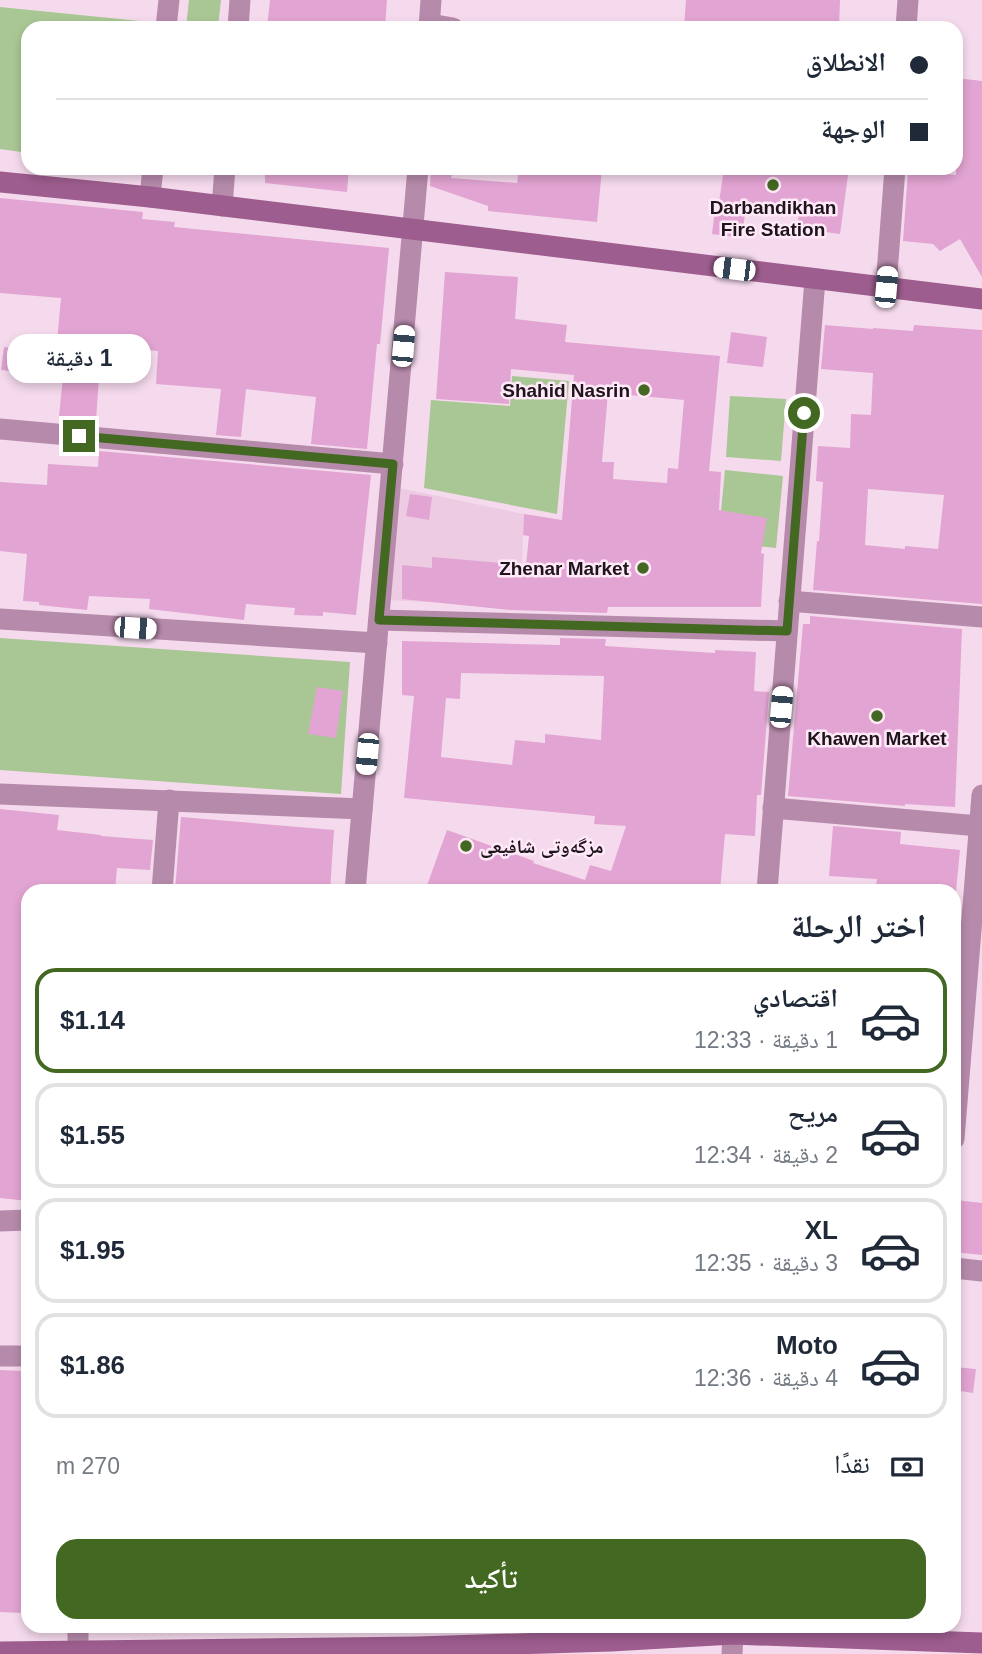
<!DOCTYPE html>
<html lang="ar">
<head>
<meta charset="utf-8">
<style>
  body { margin:0; font-family:Arial,"Noto Naskh Arabic",sans-serif; background:#f6f6f7; color:#1f2937; direction:rtl; height:100vh; display:flex; flex-direction:column; font-size:26px; white-space:nowrap }
  * { box-sizing:border-box; margin:0 }
  p { font-size:23px; color:#747a83 }
  .icon { flex:none; width:38px; height:38px; fill:none; stroke:currentColor; stroke-width:2; stroke-linecap:round; stroke-linejoin:round }
  .map { position:relative; flex:1; overflow:hidden; direction:ltr }
  .side { position:absolute; left:21px; top:884px; width:940px; height:749px; display:flex; flex-direction:column; background:#fff; border-radius:21px; box-shadow:0 4px 10px #0003; direction:rtl }
  .side>* { flex:none }
  .top-card { position:absolute; left:21px; top:21px; width:942px; height:154px; border-radius:21px; box-shadow:0 4px 10px #0003; direction:rtl; display:grid; align-content:center; height:154px; padding:0 35px; background:#fff }
  .end { position:absolute; width:32px; height:32px; margin:-16px; border:9px solid #436821; background:#fff; box-shadow:0 0 0 4px #fff }
  .from { border-radius:50% }
  .bubble { position:absolute; height:49px; border-radius:21px; background:#fff; box-shadow:0 4px 10px #0003; font-size:23px; font-weight:600; line-height:49px; text-align:center; direction:rtl }
  .car { position:absolute; width:21px; height:42px; margin:-21px -10px; border-radius:9px; box-shadow:0 0 5px 2px #0007; background:linear-gradient(#fff 24%,#345 0 40%,#fff 0 76%,#345 0 86%,#fff 0) }
  .top-card b { display:flex; align-items:center; gap:24px; height:66px; font-size:26px }
  .top-card b+b { border-top:2px solid #e0e1e3 }
  .top-card i { width:18px; height:18px; background:#1f2937 }
  ul { padding:0; list-style:none }
  li { display:flex; align-items:center; gap:21px; height:105px; margin:0 14px 10px; padding:0 21px; border:4px solid #e0e1e3; border-radius:21px }
  li div { flex:1 }
  li b { display:block; font-size:26px }
  li em { font-style:normal; font-weight:600 }
  li.selected { border-color:#436821 }
  li>.icon { width:63px; height:63px; stroke-width:1.5 }
  h2 { padding:0 35px; font-size:32px; line-height:84px }
  .pay { display:flex; align-items:center; gap:18px; height:77px; padding:0 35px; font-size:26px }
  .pay p { margin-inline-start:auto }
  .button { display:flex; gap:14px; margin-top:auto; padding:14px 35px }
  .button a { flex:1; height:80px; border-radius:21px; background:#436821; color:#fff; font-size:28px; font-weight:600; line-height:80px; text-align:center }
  .map>svg:first-child { display:block }
  .built { fill:#edcbe3 }
  .green { fill:#a9c794 }
  .building { fill:#e2a4d2; fill-rule:evenodd }
  .lines { fill:none; stroke-linecap:round; stroke-linejoin:round }
  .street { stroke:#b68aab; stroke-width:21 }
  .secondary { stroke:#9d5d8e; stroke-width:21 }
  .route { stroke:#436821; stroke-width:9 }
  .poi-dot { fill:#436821; stroke:#ffe9f8; stroke-width:2.5 }
  .labels { text-anchor:middle; dominant-baseline:central; stroke-width:5; stroke-linejoin:round; paint-order:stroke }
  .poi-label { font-size:19px; font-weight:bold; fill:#1e151b; stroke:#ffe9f8 }
</style>
</head>
<body>
<div class="map">
<svg width="982" height="1654" viewBox="0 0 982 1654">
  <rect width="100%" height="100%" fill="#f5daed"/>
  <path class="built" d="M 399,488 L 524,514 L 520,607 L 388,600 Z"/>
  <g class="green">
    <path d="M 189,0 L 221,0 L 218,28 L 186,28 Z"/>
    <path d="M 0,7 L 140,21 L 140,28 L 28,28 L 28,153 L 0,149 Z"/>
    <path d="M 512,376 L 569,381 L 557,514 L 424,488 L 431,400 L 510,406 Z"/>
    <path d="M 730,396 L 786,399 L 781,461 L 726,457 Z"/>
    <path d="M 725,470 L 783,476 L 776,548 L 718,542 Z"/>
    <path d="M 0,638 L 350,662 L 341,794 L 0,770 Z"/>
  </g>
  <g class="building">
    <path d="M 270,0 L 387,0 L 385,28 L 267,28 Z"/>
    <path d="M 686,0 L 840,0 L 839,28 L 684,28 Z"/>
    <path d="M 956,78 L 982,81 L 982,277 L 960,239 L 940,251 L 933,244 L 903,241 L 908,171 L 956,175 Z"/>
    <path d="M 265,168 L 349,168 L 347,192 L 265,183 Z"/>
    <path d="M 431,168 L 453,168 L 451,178 L 517,183 L 519,168 L 602,168 L 597,222 L 488,211 L 488,206 L 430,186 Z"/>
    <path d="M 724,168 L 849,168 L 840,234 L 797,228 L 799,213 L 746,205 L 742,238 L 712,234 L 715,209 L 718,209 Z"/>
    <path d="M 0,198 L 143,212 L 142,219 L 175,222 L 174,227 L 389,248 L 380,344 L 377,344 L 367,449 L 311,444 L 316,397 L 246,389 L 241,437 L 216,435 L 221,389 L 156,384 L 158,351 L 104,346 L 103,351 L 101,350 L 96,420 L 59,416 L 63,377 L 1,370 L 4,347 L 56,353 L 61,298 L 0,293 Z"/>
    <path d="M 445,272 L 518,277 L 515,319 L 567,325 L 565,342 L 720,356 L 709,471 L 721,472 L 719,510 L 767,518 L 761,553 L 764,554 L 761,607 L 608,607 L 607,613 L 511,610 L 402,599 L 402,565 L 432,568 L 432,557 L 526,565 L 529,536 L 523,535 L 524,514 L 562,520 L 574,375 L 511,369 L 509,404 L 436,399 ZM 608,393 L 684,400 L 678,469 L 668,468 L 667,483 L 613,479 L 614,462 L 602,462 Z"/>
    <path d="M 825,325 L 873,329 L 873,328 L 913,331 L 914,325 L 982,330 L 982,604 L 813,590 L 817,541 L 819,541 L 823,482 L 816,481 L 818,446 L 850,448 L 851,414 L 871,415 L 873,373 L 821,369 ZM 868,489 L 944,495 L 938,549 L 905,546 L 905,549 L 865,545 Z"/>
    <path d="M 731,332 L 767,337 L 763,367 L 727,363 Z"/>
    <path d="M 99,451 L 371,475 L 356,615 L 323,612 L 323,616 L 294,615 L 295,608 L 246,604 L 244,620 L 149,609 L 150,599 L 89,596 L 87,610 L 39,605 L 39,602 L 23,601 L 27,554 L 0,551 L 0,482 L 47,485 L 48,464 L 98,467 Z"/>
    <path d="M 410,494 L 432,497 L 429,520 L 406,516 Z"/>
    <path d="M 810,616 L 962,629 L 955,807 L 905,804 L 905,806 L 788,796 L 803,624 L 810,624 Z"/>
    <path d="M 560,638 L 606,639 L 605,646 L 715,653 L 715,650 L 756,652 L 754,691 L 769,692 L 761,795 L 757,795 L 755,836 L 725,834 L 720,891 L 425,891 L 447,830 L 534,861 L 533,863 L 585,880 L 590,865 L 611,871 L 626,826 L 594,824 L 595,816 L 404,798 L 414,696 L 402,695 L 402,641 L 560,645 ZM 461,673 L 604,676 L 601,740 L 545,734 L 545,743 L 515,740 L 512,765 L 441,757 L 446,698 L 460,699 Z"/>
    <path d="M 317,687 L 343,691 L 336,738 L 308,734 Z"/>
    <path d="M 0,809 L 59,815 L 57,830 L 101,835 L 101,836 L 153,840 L 150,870 L 117,868 L 115,891 L 28,891 L 28,1201 L 0,1198 Z"/>
    <path d="M 181,817 L 334,830 L 330,891 L 175,891 Z"/>
    <path d="M 833,826 L 901,832 L 900,844 L 960,850 L 956,891 L 875,891 L 877,879 L 829,876 Z"/>
    <path d="M 956,1200 L 982,1203 L 982,1255 L 954,1252 L 954,1219 Z"/>
    <path d="M 954,1367 L 976,1369 L 973,1393 L 954,1390 Z"/>
    <path d="M 0,1370 L 23,1371 L 23,1382 L 28,1382 L 28,1540 L 24,1540 L 21,1613 L 0,1612 Z"/>
  </g>
  <g class="lines">
    <g class="street">
      <path d="M 430,24 L 453,28"/>
      <path d="M 166,28 L 169,0"/>
      <path d="M 238,28 L 240,0"/>
      <path d="M 429,28 L 431,0"/>
      <path d="M 906,28 L 908,0"/>
      <path d="M 150,197 L 153,168"/>
      <path d="M 222,206 L 225,168"/>
      <path d="M 886,287 L 895,168"/>
      <path d="M 0,429 L 393,464"/>
      <path d="M 789,601 L 982,617"/>
      <path d="M 0,619 L 377,643"/>
      <path d="M 379,620 L 787,631"/>
      <path d="M 0,794 L 362,809"/>
      <path d="M 773,808 L 979,826"/>
      <path d="M 162,891 L 169,800"/>
      <path d="M 355,891 L 418,168"/>
      <path d="M 767,891 L 815,279"/>
      <path d="M 954,1139 L 982,795"/>
      <path d="M 0,1221 L 28,1220"/>
      <path d="M 954,1268 L 982,1271"/>
      <path d="M 0,1356 L 28,1356"/>
      <path d="M 78,1651 L 78,1626"/>
      <path d="M 732,1654 L 733,1634"/>
    </g>
    <g class="secondary">
      <path d="M 0,182 L 150,197 L 982,299"/>
      <path d="M 0,1652 L 417,1647 L 611,1641 L 733,1634 L 982,1643"/>
    </g>
  </g>
  <g class="lines">
    <path class="route" d="M 79,436 L 393,464 L 379,620 L 787,631 L 804,413"/>
  </g>
  <g class="poi-dot">
    <circle cx="773" cy="185" r="7"/>
    <circle cx="644" cy="390" r="7"/>
    <circle cx="643" cy="568" r="7"/>
    <circle cx="877" cy="716" r="7"/>
    <circle cx="466" cy="846" r="7"/>
  </g>
  <g class="labels">
    <g class="poi-label">
      <text x="773" y="207">Darbandikhan<tspan x="773" dy="22">Fire Station</tspan></text>
      <text x="630" y="390" text-anchor="end">Shahid Nasrin</text>
      <text x="629" y="568" text-anchor="end">Zhenar Market</text>
      <text x="877" y="738">Khawen Market</text>
      <text x="480" y="846" text-anchor="start">مزگەوتی شافیعی</text>
    </g>
  </g>
</svg>
<i class="end from" style="left:804px;top:413px"></i>
<i class="end" style="left:79px;top:436px"></i>
<div class="bubble" style="left:7px;top:334px;width:144px">1 دقيقة</div>
<i class="car" style="left:734px;top:269px;rotate:277deg"></i>
<i class="car" style="left:886px;top:287px;rotate:5deg"></i>
<i class="car" style="left:403px;top:346px;rotate:5deg"></i>
<i class="car" style="left:135px;top:628px;rotate:94deg"></i>
<i class="car" style="left:781px;top:707px;rotate:5deg"></i>
<i class="car" style="left:367px;top:754px;rotate:185deg"></i>
<div class="top-card">
<b><i class="from"></i>الانطلاق</b>
<b><i></i>الوجهة</b>
</div>
<section class="side">
<h2>اختر الرحلة</h2>
<ul>
<li class="selected"><svg class="icon" aria-label="car" viewBox="0 0 24 24"><path d="M5 17H2v-5l4-1 3-4h7l3 4 3 1v5h-3M9 17h6M6 11h13"/><circle cx="7" cy="17" r="2"/><circle cx="17" cy="17" r="2"/></svg><div><b>اقتصادي</b><p>1 دقيقة · 12:33</p></div><em>$1.14</em></li>
<li><svg class="icon" aria-label="car" viewBox="0 0 24 24"><path d="M5 17H2v-5l4-1 3-4h7l3 4 3 1v5h-3M9 17h6M6 11h13"/><circle cx="7" cy="17" r="2"/><circle cx="17" cy="17" r="2"/></svg><div><b>مريح</b><p>2 دقيقة · 12:34</p></div><em>$1.55</em></li>
<li><svg class="icon" aria-label="car" viewBox="0 0 24 24"><path d="M5 17H2v-5l4-1 3-4h7l3 4 3 1v5h-3M9 17h6M6 11h13"/><circle cx="7" cy="17" r="2"/><circle cx="17" cy="17" r="2"/></svg><div><b>XL</b><p>3 دقيقة · 12:35</p></div><em>$1.95</em></li>
<li><svg class="icon" aria-label="car" viewBox="0 0 24 24"><path d="M5 17H2v-5l4-1 3-4h7l3 4 3 1v5h-3M9 17h6M6 11h13"/><circle cx="7" cy="17" r="2"/><circle cx="17" cy="17" r="2"/></svg><div><b>Moto</b><p>4 دقيقة · 12:36</p></div><em>$1.86</em></li>
</ul>
<div class="pay"><svg class="icon" aria-label="cash" viewBox="0 0 24 24"><path d="M3 7h18v10H3z"/><circle cx="12" cy="12" r="2"/></svg>نقدًا<p>270 m</p></div>
<div class="button"><a>تأكيد</a></div>
</section>
</div>
</body>
</html>
